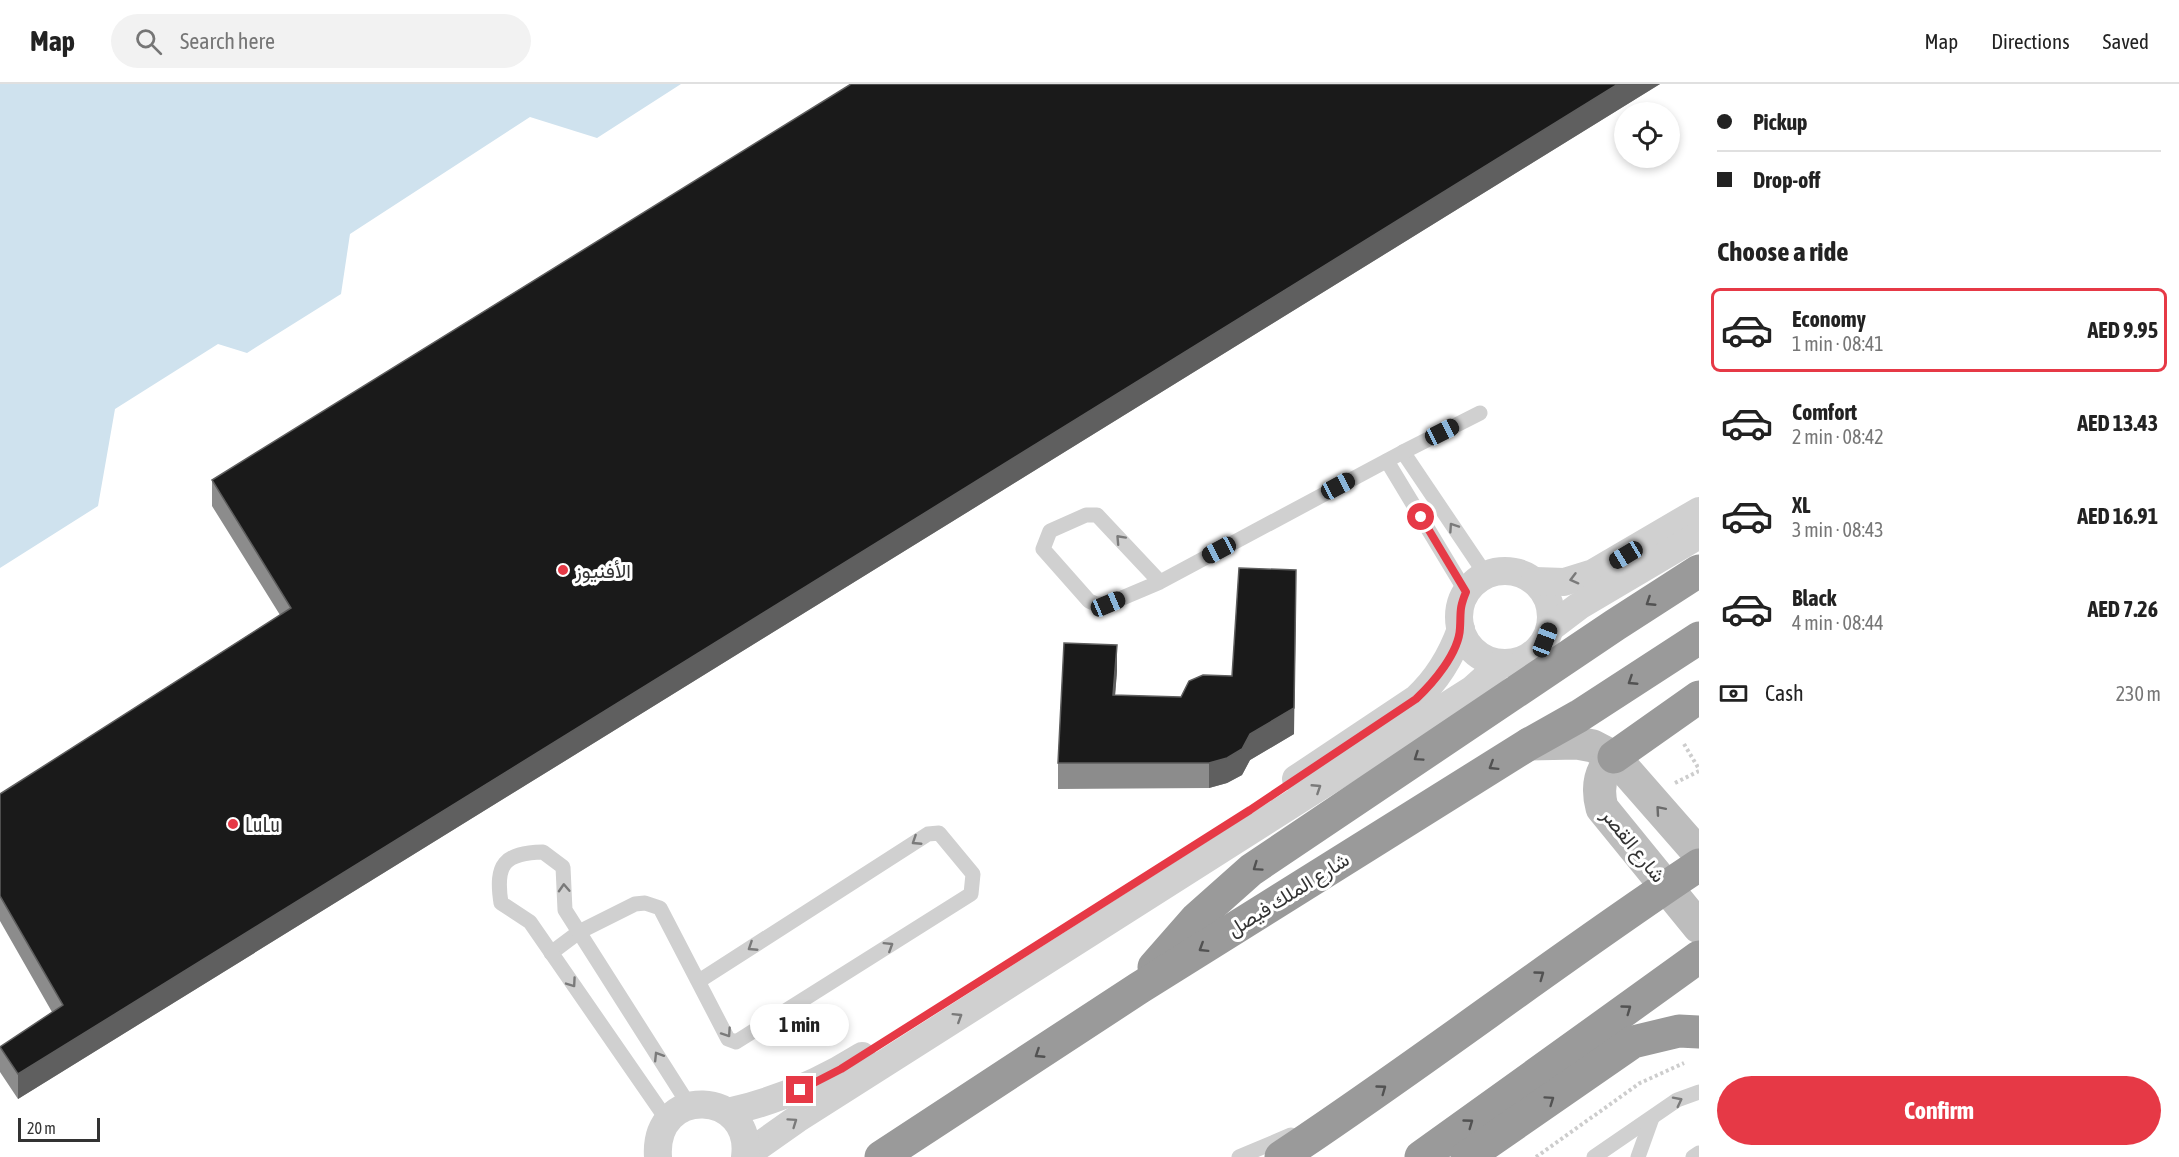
<!DOCTYPE html>
<html lang="en">
<head>
<meta charset="utf-8">
<style>
  body { margin:0; font-family:"Asap Condensed",Vazirmatn,sans-serif; background:#f2f2f2; color:#222; height:100vh; display:flex; flex-direction:column; font-size:22px; white-space:nowrap }
  * { box-sizing:border-box; margin:0 }
  p { font-size:20px; color:#767676 }
  .icon { flex:none; width:33px; height:33px; fill:none; stroke:currentColor; stroke-width:2; stroke-linecap:round; stroke-linejoin:round }
  .map { position:relative; flex:1; overflow:hidden }
  .details { display:flex; flex-direction:column; background:#fff; width:480px }
  .details>* { flex:none }
  .hud { display:grid; align-content:center; height:132px; padding:0 18px; background:#fff }
  .buttons { position:absolute; left:1614px; top:18px; display:grid; gap:12px }
  .buttons a { display:grid; place-items:center; width:66px; height:66px; border-radius:50%; background:#fff; box-shadow:0 3px 9px #0003; font-size:30px }
  .scale { position:absolute; left:18px; bottom:15px; width:82px; box-sizing:border-box; padding-left:6px; border:3px solid #333; border-top:0; font-size:16px; line-height:21px; white-space:nowrap; color:#333; -webkit-text-stroke:4px #fff; paint-order:stroke }
  .end { position:absolute; width:27px; height:27px; margin:-14px; border:8px solid #e63946; background:#fff; box-shadow:0 0 0 3px #fff }
  .from { border-radius:50% }
  .bubble { position:absolute; height:42px; border-radius:21px; background:#fff; box-shadow:0 3px 9px #0003; font-size:20px; font-weight:700; line-height:42px; text-align:center }
  .car { position:absolute; width:18px; height:36px; margin:-18px -9px; border-radius:8px; box-shadow:0 0 4px 2px #0007; background:linear-gradient(#222 24%,#8ab4d8 0 40%,#222 0 76%,#8ab4d8 0 86%,#222 0) }
  .hud b { display:flex; align-items:center; gap:21px; height:57px; font-size:22px }
  .hud b+b { border-top:2px solid #e0e0e0 }
  .hud i { width:15px; height:15px; background:#222 }
  ul { padding:0; list-style:none }
  li { display:flex; align-items:center; gap:18px; height:84px; margin:0 12px 9px; padding:0 6px; border:3px solid transparent; border-radius:9px }
  li div { flex:1 }
  li b { display:block; font-size:22px }
  li em { font-style:normal; font-weight:700 }
  li.current { border-color:#e63946 }
  li>.icon { width:54px; height:54px; stroke-width:1.5 }
  h2 { padding:0 18px; font-size:27px; line-height:72px }
  .pay { display:flex; align-items:center; gap:15px; height:66px; padding:0 18px; font-size:22px }
  .pay p { margin-inline-start:auto }
  .button { display:flex; gap:12px; margin-top:auto; padding:12px 18px }
  .button a { flex:1; height:69px; border-radius:36px; background:#e63946; color:#fff; font-size:24px; font-weight:700; line-height:69px; text-align:center }
  header { display:flex; align-items:center; gap:36px; box-sizing:border-box; height:84px; padding:0 30px; background:#fff; border-bottom:2px solid #e0e0e0 }
  header strong { font-size:28px }
  nav { display:flex; gap:33px; margin-inline-start:auto; font-size:21px }
  .search { width:420px; height:54px; background:#f2f2f2; display:flex; align-items:center; gap:15px; box-sizing:border-box; padding:0 21px; border-radius:33px; color:#767676; font-size:22px }
  main { display:flex; flex:1; min-height:0 }
  .map>svg:first-child { display:block }
  .water { fill:#cfe2ee }
  .lines { fill:none; stroke-linecap:round; stroke-linejoin:round }
  .path { stroke:#cdcdcd; stroke-width:4; stroke-dasharray:3 3; stroke-linecap:butt }
  .lane { stroke:#d0d0d0; stroke-width:15 }
  .street { stroke:#d0d0d0; stroke-width:28 }
  .secondary { stroke:#bdbdbd; stroke-width:33 }
  .highway { stroke:#9a9a9a; stroke-width:33 }
  .wall { fill:#8c8c8c }
  .shaded-wall { fill:#5f5f5f }
  .building { fill:#1a1a1a; stroke:#5f5f5f; stroke-width:1.5 }
  .oneway { stroke:#7a7a7a }
  .oneway2 { stroke:#525252 }
  .oneway3 { stroke:#6a6a6a }
  .route { stroke:#e63946; stroke-width:8 }
  .poi-dot { fill:#e63946; stroke:#fff; stroke-width:2 }
  .labels { text-anchor:middle; dominant-baseline:central; stroke-width:6; stroke-linejoin:round; paint-order:stroke }
  .poi-label { font-size:20px; fill:#333; stroke:#fff; text-anchor:start }
  .street-label { font-size:20px; fill:#333; stroke:#fff }
</style>
</head>
<body>
<header>
<strong>Map</strong>
<div class="search"><svg class="icon" aria-label="search" viewBox="0 0 24 24"><circle cx="10" cy="10" r="6"/><path d="M15 15l6 6"/></svg>Search here</div>
<nav><a>Map</a><a>Directions</a><a>Saved</a></nav>
</header>
<main>
<div class="map">
<svg width="1699" height="1073" viewBox="0 0 1699 1073">
  <rect width="100%" height="100%" fill="#fff"/>
  <path class="water" d="M 0,0 L 681,0 L 597,54 L 530,33 L 350,150 L 341,210 L 247,269 L 218,260 L 115,325 L 98,422 L 0,484 Z"/>
  <g class="lines">
    <g class="path">
      <path d="M 1684,660 L 1699,685"/>
      <path d="M 1675,699 L 1699,687"/>
      <path d="M 1536,1073 L 1640,999 L 1684,979"/>
    </g>
    <g class="lane">
      <path d="M 1403,368 L 1486,491"/>
      <path d="M 1387,377 L 1466,508"/>
      <path d="M 1160,498 L 1097,431 L 1086,431 L 1050,447 L 1043,465 L 1089,517 L 1096,520 L 1108,520 L 1160,498 L 1403,368 L 1480,329"/>
      <path d="M 551,869 L 579,848 L 635,820 L 645,819 L 660,824 L 728,955 L 736,958 L 971,810 L 973,790 L 939,749 L 928,750 L 699,897"/>
      <path d="M 667,1036 L 530,838 L 501,819 C 495,780 504,769 543,768 L 563,783 L 565,826 L 689,1021"/>
      <path d="M 1239,1073 L 1291,1051"/>
      <path d="M 1594,1073 L 1677,1016 L 1699,1008"/>
      <path d="M 1638,1073 L 1652,1034"/>
      <path d="M 1693,1073 L 1699,1069"/>
    </g>
    <g class="street">
      <circle cx="1505" cy="533" r="46"/>
      <path d="M 1535,497 L 1564,498 L 1593,489 L 1699,427"/>
      <path d="M 1550,544 L 1579,522 L 1699,451"/>
      <path d="M 1296,695 L 1416,615 C 1438,595 1451,573 1461,545"/>
      <path d="M 728,1028 C 777,1017 819,999 862,972"/>
      <path d="M 746,1071 L 797,1035 L 1473,605 L 1502,579"/>
      <path d="M 658,1073 C 653,1000 754,1006 745,1073"/>
    </g>
    <g class="secondary">
      <path d="M 1529,660 L 1577,659 L 1593,662 L 1614,673 L 1699,770"/>
      <path d="M 1614,673 C 1599,687 1597,705 1602,724 L 1699,843"/>
    </g>
    <g class="highway">
      <path d="M 1614,673 L 1699,613"/>
      <path d="M 1154,883 L 1197,834 L 1251,786 L 1615,541 L 1699,487"/>
      <path d="M 881,1073 L 1139,904 L 1529,660 L 1579,632 L 1699,554"/>
      <path d="M 1281,1073 C 1423,979 1557,875 1699,781"/>
      <path d="M 1421,1073 L 1699,873"/>
      <path d="M 1467,1073 L 1633,958 L 1679,947 L 1699,948"/>
    </g>
  </g>
  <g class="wall">
    <path d="M 851,0 L 1660,0 L 18,1015 L 0,988 L 0,963 L 52,928 L 0,837 L 0,710 L 280,531 L 212,422 L 212,396 Z"/>
    <path d="M 1117,587 L 1115,611 L 1294,650 L 1250,676 L 1242,691 L 1227,699 L 1209,704 L 1058,705 L 1058,679 Z"/>
  </g>
  <g class="shaded-wall">
    <path d="M 1618,0 L 1660,0 L 18,1015 L 18,990 Z"/>
    <path d="M 1296,512 L 1294,650 L 1250,676 L 1242,691 L 1227,699 L 1209,704 L 1209,679 Z"/>
    <path d="M 1117,561 L 1117,587 L 1113,637 L 1113,611 Z"/>
  </g>
  <g class="building">
    <path d="M 851,0 L 1618,0 L 18,990 L 0,963 L 63,921 L 0,812 L 0,710 L 291,524 L 212,396 Z"/>
    <path d="M 1239,484 L 1296,486 L 1294,624 L 1250,650 L 1242,665 L 1227,674 L 1209,679 L 1058,679 L 1064,559 L 1117,561 L 1113,611 L 1181,613 L 1189,597 L 1203,591 L 1232,592 Z"/>
  </g>
  <defs><path id="oneway-chevron" d="M-2-3.5L2.5 0L-2 3.5" fill="none" stroke-width="1.6" stroke-linecap="round" stroke-linejoin="round" transform="scale(1.5)"/></defs>
  <g class="oneway">
    <use href="#oneway-chevron" transform="translate(1453 443) rotate(-124)"/>
    <use href="#oneway-chevron" transform="translate(1120 455) rotate(-133)"/>
    <use href="#oneway-chevron" transform="translate(1574 495) rotate(165)"/>
    <use href="#oneway-chevron" transform="translate(1317 704) rotate(-33)"/>
    <use href="#oneway-chevron" transform="translate(916 757) rotate(147)"/>
    <use href="#oneway-chevron" transform="translate(564 804) rotate(-93)"/>
    <use href="#oneway-chevron" transform="translate(889 862) rotate(-32)"/>
    <use href="#oneway-chevron" transform="translate(752 863) rotate(147)"/>
    <use href="#oneway-chevron" transform="translate(572 899) rotate(55)"/>
    <use href="#oneway-chevron" transform="translate(958 933) rotate(-32)"/>
    <use href="#oneway-chevron" transform="translate(727 949) rotate(56)"/>
    <use href="#oneway-chevron" transform="translate(658 972) rotate(-122)"/>
    <use href="#oneway-chevron" transform="translate(1678 1017) rotate(-27)"/>
    <use href="#oneway-chevron" transform="translate(793 1038) rotate(-35)"/>
  </g>
  <g class="oneway2">
    <use href="#oneway-chevron" transform="translate(1650 518) rotate(147)"/>
    <use href="#oneway-chevron" transform="translate(1632 597) rotate(147)"/>
    <use href="#oneway-chevron" transform="translate(1418 673) rotate(146)"/>
    <use href="#oneway-chevron" transform="translate(1493 682) rotate(148)"/>
    <use href="#oneway-chevron" transform="translate(1257 783) rotate(145)"/>
    <use href="#oneway-chevron" transform="translate(1203 864) rotate(148)"/>
    <use href="#oneway-chevron" transform="translate(1540 891) rotate(-36)"/>
    <use href="#oneway-chevron" transform="translate(1627 925) rotate(-36)"/>
    <use href="#oneway-chevron" transform="translate(1039 970) rotate(147)"/>
    <use href="#oneway-chevron" transform="translate(1382 1005) rotate(-36)"/>
    <use href="#oneway-chevron" transform="translate(1550 1016) rotate(-35)"/>
    <use href="#oneway-chevron" transform="translate(1469 1039) rotate(-36)"/>
  </g>
  <use class="oneway3" href="#oneway-chevron" transform="translate(1660 726) rotate(-131)"/>
  <g class="lines">
    <path class="route" d="M 800,1006 L 841,985 L 1250,726 L 1416,615 C 1433,599 1459,569 1460,544 C 1461,528 1459,525 1466,508 L 1421,433"/>
  </g>
  <g class="poi-dot">
    <circle cx="563" cy="486" r="6"/>
    <circle cx="233" cy="740" r="6"/>
  </g>
  <g class="labels">
    <g class="poi-label">
      <text x="575" y="486">الأفنيوز</text>
      <text x="245" y="740">LuLu</text>
    </g>
    <g class="street-label">
      <text transform="translate(1634 761) rotate(51)">شارع القصر</text>
      <text transform="translate(1288 810) rotate(-32)">شارع الملك فيصل</text>
    </g>
  </g>
</svg>
<div class="buttons">
<a><svg class="icon" aria-label="locate" viewBox="0 0 24 24"><circle cx="12" cy="12" r="6"/><path d="M12 2v4M12 18v4M2 12h4M18 12h4"/></svg></a>
</div>
<div class="scale">20 m</div>
<i class="end from" style="left:1421px;top:433px"></i>
<i class="end" style="left:800px;top:1006px"></i>
<div class="bubble" style="left:750px;top:920px;width:99px">1 min</div>
<i class="car" style="left:1442px;top:348px;rotate:63deg"></i>
<i class="car" style="left:1338px;top:402px;rotate:62deg"></i>
<i class="car" style="left:1219px;top:466px;rotate:242deg"></i>
<i class="car" style="left:1626px;top:471px;rotate:239deg"></i>
<i class="car" style="left:1108px;top:520px;rotate:67deg"></i>
<i class="car" style="left:1545px;top:556px;rotate:21deg"></i>
</div>
<section class="details">
<div class="hud">
<b><i class="from"></i>Pickup</b>
<b><i></i>Drop-off</b>
</div>
<h2>Choose a ride</h2>
<ul>
<li class="current"><svg class="icon" aria-label="car" viewBox="0 0 24 24"><path d="M5 17H2v-5l4-1 3-4h7l3 4 3 1v5h-3M9 17h6M6 11h13"/><circle cx="7" cy="17" r="2"/><circle cx="17" cy="17" r="2"/></svg><div><b>Economy</b><p>1 min · 08:41</p></div><em>AED 9.95</em></li>
<li><svg class="icon" aria-label="car" viewBox="0 0 24 24"><path d="M5 17H2v-5l4-1 3-4h7l3 4 3 1v5h-3M9 17h6M6 11h13"/><circle cx="7" cy="17" r="2"/><circle cx="17" cy="17" r="2"/></svg><div><b>Comfort</b><p>2 min · 08:42</p></div><em>AED 13.43</em></li>
<li><svg class="icon" aria-label="car" viewBox="0 0 24 24"><path d="M5 17H2v-5l4-1 3-4h7l3 4 3 1v5h-3M9 17h6M6 11h13"/><circle cx="7" cy="17" r="2"/><circle cx="17" cy="17" r="2"/></svg><div><b>XL</b><p>3 min · 08:43</p></div><em>AED 16.91</em></li>
<li><svg class="icon" aria-label="car" viewBox="0 0 24 24"><path d="M5 17H2v-5l4-1 3-4h7l3 4 3 1v5h-3M9 17h6M6 11h13"/><circle cx="7" cy="17" r="2"/><circle cx="17" cy="17" r="2"/></svg><div><b>Black</b><p>4 min · 08:44</p></div><em>AED 7.26</em></li>
</ul>
<div class="pay"><svg class="icon" aria-label="cash" viewBox="0 0 24 24"><path d="M3 7h18v10H3z"/><circle cx="12" cy="12" r="2"/></svg>Cash<p>230 m</p></div>
<div class="button"><a>Confirm</a></div>
</section>
</main>
</body>
</html>
